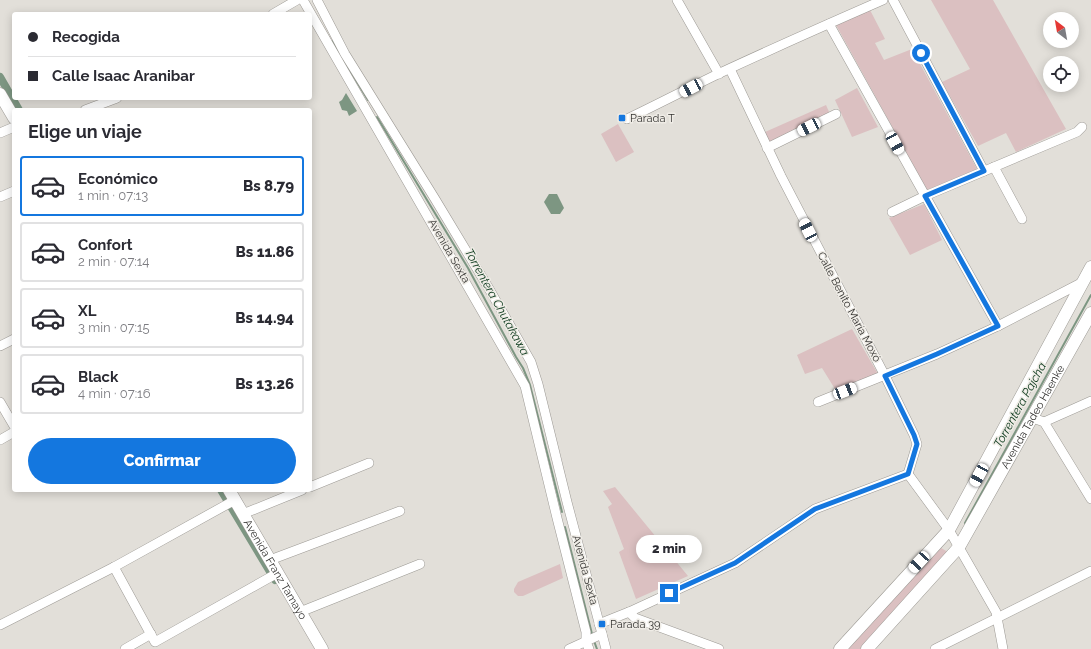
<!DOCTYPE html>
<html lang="es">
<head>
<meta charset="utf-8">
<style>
  body { margin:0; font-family:Raleway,sans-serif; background:#f7f7f7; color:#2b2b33; height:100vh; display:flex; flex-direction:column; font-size:15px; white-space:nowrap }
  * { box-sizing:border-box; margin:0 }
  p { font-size:13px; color:#7c7c81 }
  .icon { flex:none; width:22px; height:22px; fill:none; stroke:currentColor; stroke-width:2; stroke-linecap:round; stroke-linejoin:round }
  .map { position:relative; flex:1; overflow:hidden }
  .sheet { position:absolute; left:12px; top:108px; width:300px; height:384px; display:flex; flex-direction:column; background:#fff; border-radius:4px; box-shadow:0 2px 10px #0003 }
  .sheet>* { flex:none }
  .hud { position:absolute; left:12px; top:12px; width:300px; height:88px; border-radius:4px; box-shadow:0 2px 10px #0003; display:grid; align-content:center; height:88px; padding:0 16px; background:#fff }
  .needle { width:26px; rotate:329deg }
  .controls { position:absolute; left:1043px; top:12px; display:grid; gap:8px }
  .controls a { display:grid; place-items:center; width:36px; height:36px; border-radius:50%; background:#fff; box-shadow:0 2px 10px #0003; font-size:20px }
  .end { position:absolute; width:18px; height:18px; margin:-9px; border:5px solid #1477df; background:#fff; box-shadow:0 0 0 2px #fff }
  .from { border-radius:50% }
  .bubble { position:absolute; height:28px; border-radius:14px; background:#fff; box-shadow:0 2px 10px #0003; font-size:13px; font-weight:800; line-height:28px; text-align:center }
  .car { position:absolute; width:12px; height:24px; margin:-12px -6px; border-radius:5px; box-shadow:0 0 3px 1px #0007; background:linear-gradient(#fff 24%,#345 0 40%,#fff 0 76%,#345 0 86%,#fff 0) }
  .hud b { display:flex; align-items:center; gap:14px; height:38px; font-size:15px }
  .hud b+b { border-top:1px solid #e1e1e2 }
  .hud i { width:10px; height:10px; background:#2b2b33 }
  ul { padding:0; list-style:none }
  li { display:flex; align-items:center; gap:12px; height:60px; margin:0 8px 6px; padding:0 8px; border:2px solid #e1e1e2; border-radius:4px }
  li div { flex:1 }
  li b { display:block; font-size:15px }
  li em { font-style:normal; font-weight:800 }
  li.on { border-color:#1477df }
  li>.icon { width:36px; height:36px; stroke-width:1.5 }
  h2 { padding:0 16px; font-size:18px; line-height:48px }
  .action { display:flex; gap:8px; margin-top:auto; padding:8px 16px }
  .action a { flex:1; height:46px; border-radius:24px; background:#1477df; color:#fff; font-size:16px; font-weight:800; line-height:46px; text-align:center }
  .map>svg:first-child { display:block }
  .green { fill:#dbc0c1 }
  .water { fill:#7d9682 }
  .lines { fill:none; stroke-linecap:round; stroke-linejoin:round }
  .stream { stroke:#7d9682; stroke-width:2 }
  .canal { stroke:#7d9682; stroke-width:8 }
  .minor-casing { stroke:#9d9a95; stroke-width:10 }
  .major-casing { stroke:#9d9a95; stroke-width:13 }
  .minor { stroke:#fff; stroke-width:9 }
  .major { stroke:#fff; stroke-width:12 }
  .route { stroke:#1477df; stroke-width:5 }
  .poi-dot { fill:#1477df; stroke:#efece6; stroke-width:1.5 }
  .labels { text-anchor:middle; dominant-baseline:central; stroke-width:3; stroke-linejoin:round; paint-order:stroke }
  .poi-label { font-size:11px; fill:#343331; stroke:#efece6; text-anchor:start }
  .street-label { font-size:11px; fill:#343331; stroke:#efece6 }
  .water-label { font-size:12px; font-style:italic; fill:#0a381b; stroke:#efece6 }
</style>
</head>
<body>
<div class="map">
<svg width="1091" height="649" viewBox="0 0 1091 649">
  <rect width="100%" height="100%" fill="#e2dfd9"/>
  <g class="green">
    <path d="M 931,0 L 993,0 L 1066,129 L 1016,152 L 1006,133 L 978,146 L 942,82 L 970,69 Z"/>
    <path d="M 870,10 L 885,39 L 875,43 L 884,60 L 912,49 L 977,169 L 927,190 L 836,25 Z"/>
    <path d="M 857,88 L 878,127 L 852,137 L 835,100 Z"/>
    <path d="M 826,105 L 830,114 L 769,142 L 765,132 Z"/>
    <path d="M 618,124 L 634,152 L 616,162 L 601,134 Z"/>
    <path d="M 924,204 L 942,240 L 910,255 L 889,218 Z"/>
    <path d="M 852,329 L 878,374 L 835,389 L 822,368 L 805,374 L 797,355 Z"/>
    <path d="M 615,487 L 688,576 L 636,599 L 619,552 L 624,549 L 608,507 L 612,504 L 603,491 Z"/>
    <path d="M 941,548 L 948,552 L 860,649 L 847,649 Z"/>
    <path d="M 560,564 L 563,578 L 523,596 L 518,596 L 514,592 L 514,589 L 518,582 Z"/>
  </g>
  <g class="water">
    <path d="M 346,93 L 357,111 L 349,116 L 347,111 L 342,110 L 339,102 L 342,100 Z"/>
    <path d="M 549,194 L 557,194 L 564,208 L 560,214 L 551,214 L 544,202 Z"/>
  </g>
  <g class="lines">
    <g class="stream">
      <path d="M 332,41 L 368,100"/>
      <path d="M 377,117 L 468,268 L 516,357 L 523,368 L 530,385 L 562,512"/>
      <path d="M 965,523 L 1091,295"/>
      <path d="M 565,527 L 592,634"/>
      <path d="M 594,641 L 597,649"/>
    </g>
    <g class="canal">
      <path d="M 0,77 L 19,110"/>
      <path d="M 221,490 L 275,580"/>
    </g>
    <g class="minor-casing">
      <g id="minor">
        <path d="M 303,0 L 525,386 L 557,518 L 586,632 L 586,642 L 589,649"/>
        <path d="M 317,0 L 345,54 L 435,199 L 488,287 L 531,362 L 538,384 L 567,502 L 606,649"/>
        <path d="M 677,0 L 719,74"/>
        <path d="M 893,0 L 984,171"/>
        <path d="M 273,14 L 297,0"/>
        <path d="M 829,24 L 998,326"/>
        <path d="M 730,69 L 781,176 L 885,376 L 914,435 L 917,444 L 908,474"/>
        <path d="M 85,110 L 117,98"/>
        <path d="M 627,119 C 658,104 689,88 720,73 C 774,48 828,24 883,0"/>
        <path d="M 0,133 L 14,127"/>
        <path d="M 767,148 L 836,114"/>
        <path d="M 994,167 L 1022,219"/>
        <path d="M 0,197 L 14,191"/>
        <path d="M 892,212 L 925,196 L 1077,132 L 1082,127"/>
        <path d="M 0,346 L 14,339"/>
        <path d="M 0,402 L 14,426"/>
        <path d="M 818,402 L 937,354 L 998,326 L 1081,283"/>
        <path d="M 1033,418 L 1044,422 L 1091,499"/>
        <path d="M 1044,422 L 1091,401"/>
        <path d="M 0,440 L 14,432"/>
        <path d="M 908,474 L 949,530 L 996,612 L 1003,649"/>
        <path d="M 310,487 L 369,463"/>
        <path d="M 243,514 L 302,490"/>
        <path d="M 270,560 L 400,511"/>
        <path d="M 114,567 L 155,642 L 274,575 L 277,571"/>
        <path d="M 300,612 L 420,564"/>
        <path d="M 629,612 L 635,618 L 719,649"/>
        <path d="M 599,624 L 629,612 L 735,563 L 815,509 L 908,474"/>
        <path d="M 0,625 L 114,567 L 235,500"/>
        <path d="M 125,649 L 151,634"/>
        <path d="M 569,649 L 602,634"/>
        <path d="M 935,649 L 1091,571"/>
      </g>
    </g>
    <g class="major-casing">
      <g id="major">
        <path d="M 0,94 L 14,118"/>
        <path id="s1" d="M 229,490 L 322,649"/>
        <path d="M 840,649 L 949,530 L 1091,267"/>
        <path id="s2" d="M 867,649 L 959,547 L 1091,313"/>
      </g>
    </g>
    <use href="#minor" class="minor"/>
    <use href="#major" class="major"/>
  </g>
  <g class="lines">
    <path class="route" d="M 669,593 L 735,563 L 815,509 L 908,474 L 917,444 L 914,435 L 885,376 L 937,354 L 998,326 L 925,196 L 984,171 L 921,53"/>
  </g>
  <g class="poi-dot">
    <rect x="618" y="114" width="8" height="8" rx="2"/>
    <rect x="598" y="620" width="8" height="8" rx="2"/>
  </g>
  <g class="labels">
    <g class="poi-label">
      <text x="630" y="118">Parada T</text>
      <text x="610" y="624">Parada 39</text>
    </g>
    <g class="street-label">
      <text transform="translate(449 251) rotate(60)">Avenida Sexta</text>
      <text transform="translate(849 307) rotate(62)">Calle Benito María Moxó</text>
      <text stroke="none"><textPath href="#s2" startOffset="287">Avenida Tadeo Haenke</textPath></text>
      <text stroke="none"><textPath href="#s1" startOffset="92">Avenida Franz Tamayo</textPath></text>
      <text transform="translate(585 570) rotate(75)">Avenida Sexta</text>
    </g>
    <g class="water-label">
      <text transform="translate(497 302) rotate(61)">Torrentera Chutakawa</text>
      <text transform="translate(1020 405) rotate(-61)">Torrentera Pajcha</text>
    </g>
  </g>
</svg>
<div class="controls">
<a><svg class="needle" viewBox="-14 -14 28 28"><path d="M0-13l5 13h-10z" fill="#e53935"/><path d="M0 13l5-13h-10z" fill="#7c7c81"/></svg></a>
<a><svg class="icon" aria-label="locate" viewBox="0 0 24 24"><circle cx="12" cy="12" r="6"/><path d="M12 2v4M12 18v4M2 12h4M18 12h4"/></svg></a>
</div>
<i class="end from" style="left:921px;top:53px"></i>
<i class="end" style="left:669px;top:593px"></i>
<div class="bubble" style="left:636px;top:535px;width:66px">2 min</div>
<i class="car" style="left:691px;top:88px;rotate:242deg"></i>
<i class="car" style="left:809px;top:127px;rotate:244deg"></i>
<i class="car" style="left:895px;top:143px;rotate:151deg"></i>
<i class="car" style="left:808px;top:230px;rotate:333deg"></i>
<i class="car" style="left:845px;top:391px;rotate:69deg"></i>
<i class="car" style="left:979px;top:475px;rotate:209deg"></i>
<i class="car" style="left:919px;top:562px;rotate:223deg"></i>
<div class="hud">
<b><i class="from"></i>Recogida</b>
<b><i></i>Calle Isaac Aranibar</b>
</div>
<section class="sheet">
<h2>Elige un viaje</h2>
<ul>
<li class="on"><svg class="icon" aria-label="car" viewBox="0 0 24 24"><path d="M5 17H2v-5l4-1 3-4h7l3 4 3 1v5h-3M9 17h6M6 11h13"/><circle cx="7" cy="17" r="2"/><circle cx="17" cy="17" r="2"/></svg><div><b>Económico</b><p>1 min · 07:13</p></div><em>Bs 8.79</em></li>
<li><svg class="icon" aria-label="car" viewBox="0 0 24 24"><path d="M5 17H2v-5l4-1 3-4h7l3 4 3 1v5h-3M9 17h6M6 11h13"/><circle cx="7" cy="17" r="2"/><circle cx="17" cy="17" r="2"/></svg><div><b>Confort</b><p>2 min · 07:14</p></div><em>Bs 11.86</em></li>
<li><svg class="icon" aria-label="car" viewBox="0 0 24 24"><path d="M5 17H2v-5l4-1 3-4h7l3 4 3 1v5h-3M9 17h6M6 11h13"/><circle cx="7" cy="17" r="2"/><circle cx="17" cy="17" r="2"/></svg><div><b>XL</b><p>3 min · 07:15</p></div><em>Bs 14.94</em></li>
<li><svg class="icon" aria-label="car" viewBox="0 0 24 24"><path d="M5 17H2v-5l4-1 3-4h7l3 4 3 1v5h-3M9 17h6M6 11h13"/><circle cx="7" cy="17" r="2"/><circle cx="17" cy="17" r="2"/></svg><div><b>Black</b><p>4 min · 07:16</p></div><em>Bs 13.26</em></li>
</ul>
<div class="action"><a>Confirmar</a></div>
</section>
</div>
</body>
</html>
